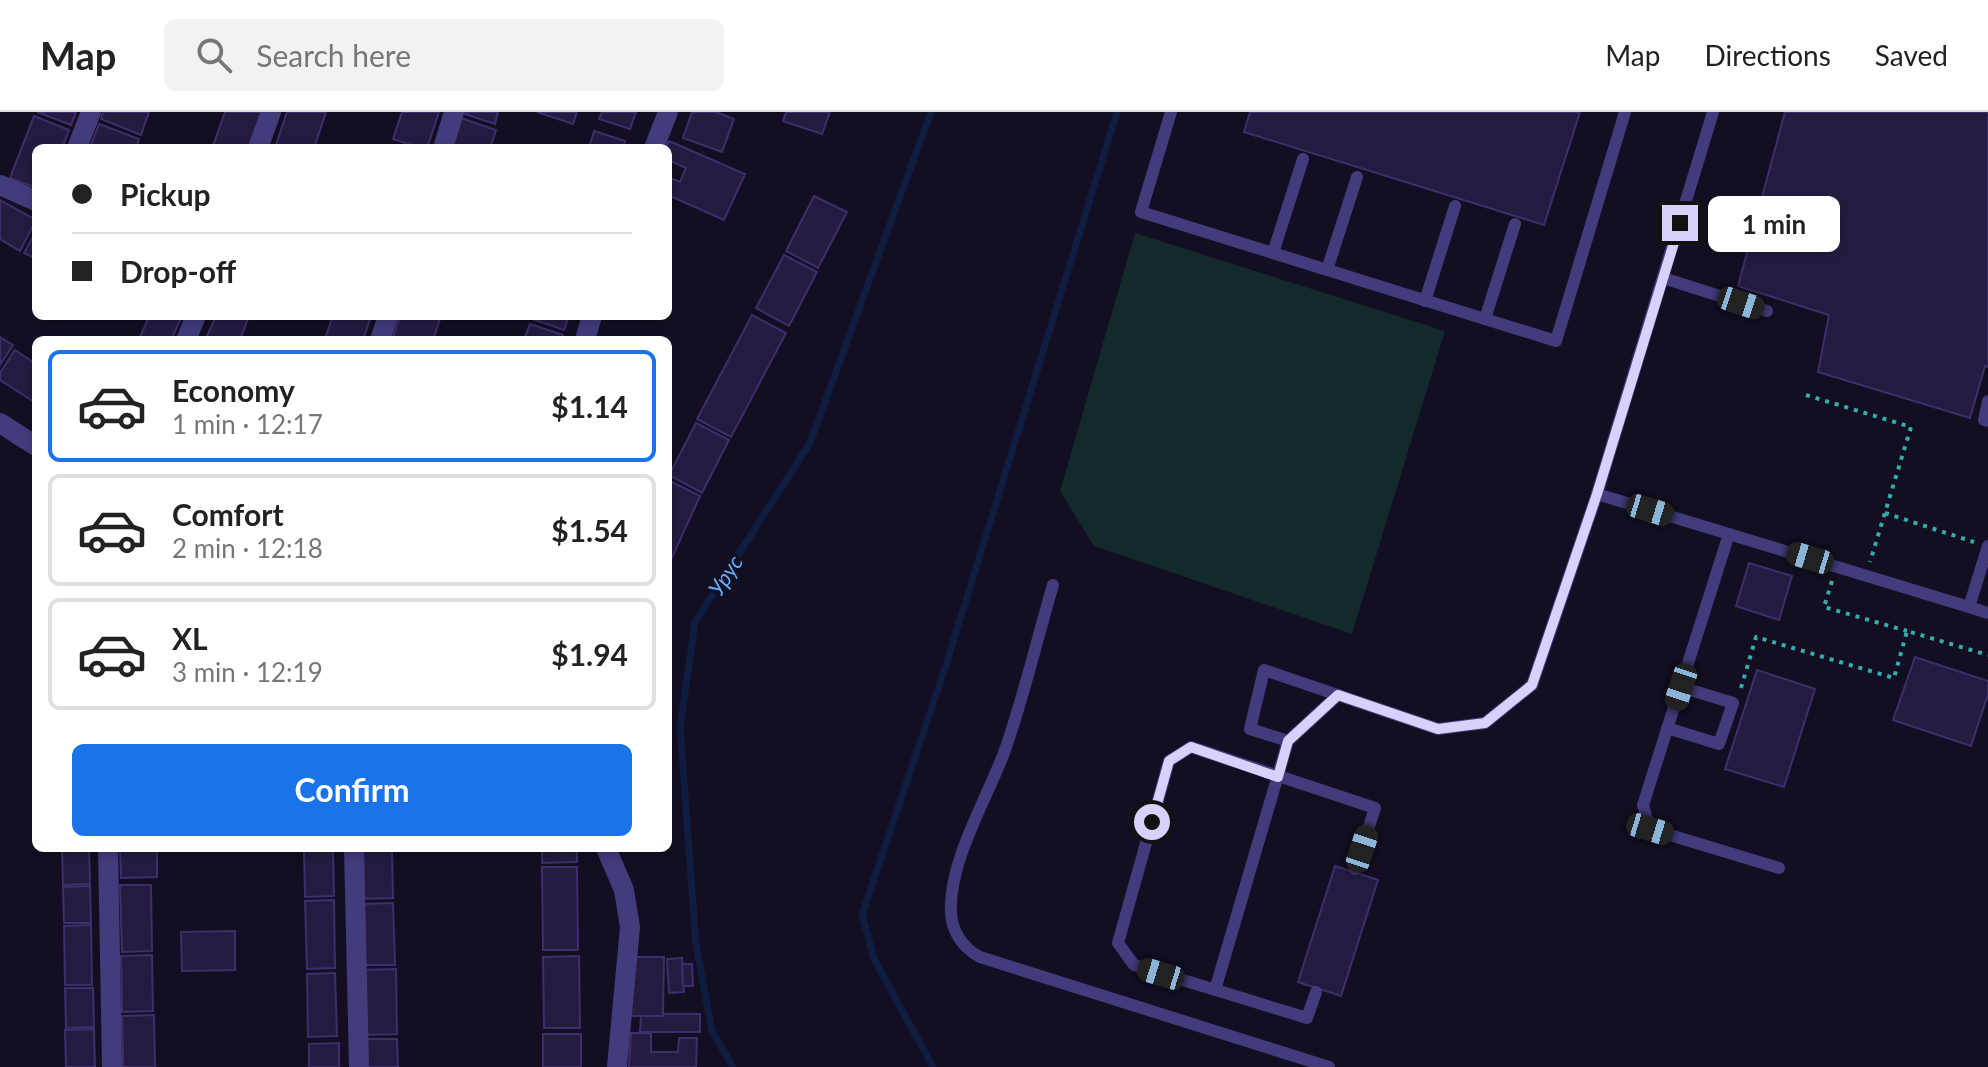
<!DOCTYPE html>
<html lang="en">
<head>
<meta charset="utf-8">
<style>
  body { margin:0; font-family:Lato,sans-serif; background:#f2f2f2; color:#222; height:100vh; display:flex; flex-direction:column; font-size:30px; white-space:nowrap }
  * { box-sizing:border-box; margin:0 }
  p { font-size:26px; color:#767676 }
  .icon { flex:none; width:44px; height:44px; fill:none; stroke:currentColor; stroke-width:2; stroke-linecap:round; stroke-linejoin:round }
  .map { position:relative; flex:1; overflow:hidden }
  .panel { position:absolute; left:32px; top:224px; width:640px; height:516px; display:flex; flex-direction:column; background:#fff; border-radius:12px; box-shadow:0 4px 12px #0003 }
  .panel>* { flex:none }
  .top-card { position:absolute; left:32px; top:32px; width:640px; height:176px; border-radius:12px; box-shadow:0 4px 12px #0003; display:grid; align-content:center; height:176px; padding:0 40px; background:#fff }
  .end { position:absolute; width:36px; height:36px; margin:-18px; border:10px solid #d8d0fd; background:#111; box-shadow:0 0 0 4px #111 }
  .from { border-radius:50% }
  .bubble { position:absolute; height:56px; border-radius:12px; background:#fff; box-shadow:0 4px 12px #0003; font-size:26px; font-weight:700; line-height:56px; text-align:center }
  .car { position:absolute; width:24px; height:48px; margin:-24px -12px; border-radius:10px; box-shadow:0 0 6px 2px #0007; background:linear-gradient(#222 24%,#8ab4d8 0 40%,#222 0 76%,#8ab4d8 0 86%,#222 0) }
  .top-card b { display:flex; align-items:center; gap:28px; height:76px; font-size:30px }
  .top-card b+b { border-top:2px solid #e0e0e0 }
  .top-card i { width:20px; height:20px; background:#222 }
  ul { padding:14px 0 0; list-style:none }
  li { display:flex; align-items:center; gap:24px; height:112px; margin:0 16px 12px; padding:0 24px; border:4px solid #e0e0e0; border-radius:12px }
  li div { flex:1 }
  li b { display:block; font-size:30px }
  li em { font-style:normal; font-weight:700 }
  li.selected { border-color:#1a73e8 }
  li>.icon { width:72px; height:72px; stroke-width:1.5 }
  .primary-button { display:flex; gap:16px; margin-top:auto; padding:16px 40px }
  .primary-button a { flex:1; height:92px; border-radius:12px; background:#1a73e8; color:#fff; font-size:32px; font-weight:700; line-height:92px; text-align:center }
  header { display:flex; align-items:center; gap:48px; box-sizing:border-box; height:112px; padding:0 40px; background:#fff; border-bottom:2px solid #e0e0e0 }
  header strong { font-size:38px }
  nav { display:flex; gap:44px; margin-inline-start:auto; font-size:28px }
  .search { width:560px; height:72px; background:#f2f2f2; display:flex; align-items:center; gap:20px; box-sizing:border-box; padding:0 28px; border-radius:12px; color:#767676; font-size:30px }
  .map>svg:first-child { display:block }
  .green { fill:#122a2a }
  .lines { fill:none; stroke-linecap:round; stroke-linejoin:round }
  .stream { stroke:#0e1d40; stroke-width:7 }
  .building { fill:#251b41; stroke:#3e2e6c; stroke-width:2 }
  .path { stroke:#34adad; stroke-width:4; stroke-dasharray:4 6; stroke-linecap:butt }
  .service { stroke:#423c7d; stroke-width:12 }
  .minor { stroke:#423c7d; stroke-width:20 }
  .route { stroke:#d8d0fd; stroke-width:10 }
  .labels { text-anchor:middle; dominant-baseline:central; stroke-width:7; stroke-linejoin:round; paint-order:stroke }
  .water-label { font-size:22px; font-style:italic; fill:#64aaf7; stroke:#130e21 }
</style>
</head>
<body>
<header>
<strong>Map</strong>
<div class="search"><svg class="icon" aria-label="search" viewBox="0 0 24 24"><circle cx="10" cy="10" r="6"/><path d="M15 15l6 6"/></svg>Search here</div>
<nav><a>Map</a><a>Directions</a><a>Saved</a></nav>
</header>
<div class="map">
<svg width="1988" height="955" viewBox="0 0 1988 955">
  <rect width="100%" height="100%" fill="#130e21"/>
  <path class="green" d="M 1135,121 L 1445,219 L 1352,522 L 1094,434 L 1060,379 Z"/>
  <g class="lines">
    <g class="stream">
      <path d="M 733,955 L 712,919 L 696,833 L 680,615 L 695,510 L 810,331 L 931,0"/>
      <path d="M 933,955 L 874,847 L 862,803 L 946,553 L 1117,0"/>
    </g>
  </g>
  <g class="building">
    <path d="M 37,0 L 76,0 L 71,13 Z"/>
    <path d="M 103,0 L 149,0 L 141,23 L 101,7 Z"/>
    <path d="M 225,0 L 262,0 L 248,36 L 218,36 L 213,34 Z"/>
    <path d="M 287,0 L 326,0 L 314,36 L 285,36 L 276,33 Z"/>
    <path d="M 402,0 L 439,0 L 427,36 L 421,36 L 393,27 Z"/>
    <path d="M 463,0 L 498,0 L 495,12 L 462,1 Z"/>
    <path d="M 537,0 L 577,0 L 573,12 Z"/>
    <path d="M 602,0 L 636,0 L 630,17 L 599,7 Z"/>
    <path d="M 692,0 L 716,0 L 734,7 L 722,40 L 683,26 Z"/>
    <path d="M 786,0 L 830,0 L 822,22 L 783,9 Z"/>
    <path d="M 1250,0 L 1580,0 L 1544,113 L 1244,20 Z"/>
    <path d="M 1785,0 L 1988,0 L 1988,255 L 1985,254 L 1970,306 L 1818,260 L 1829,203 L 1738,174 Z"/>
    <path d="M 34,4 L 69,18 L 62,36 L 36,36 L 36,76 L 10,66 Z"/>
    <path d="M 461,6 L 496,18 L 490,36 L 451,36 Z"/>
    <path d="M 99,12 L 139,27 L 136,36 L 90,36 Z"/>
    <path d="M 594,19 L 625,29 L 623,36 L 589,36 Z"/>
    <path d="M 669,29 L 745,62 L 724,108 L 668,83 L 668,65 L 680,70 L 686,56 L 668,48 L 668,36 L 666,36 Z"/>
    <path d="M 814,84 L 847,100 L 818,156 L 786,139 Z"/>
    <path d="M 0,88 L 36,108 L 20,139 L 0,127 Z"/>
    <path d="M 36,119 L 36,147 L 24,141 Z"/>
    <path d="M 784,143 L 817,160 L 789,214 L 756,196 Z"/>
    <path d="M 752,203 L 786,221 L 731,325 L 697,307 Z"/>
    <path d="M 149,204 L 182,204 L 171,228 L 139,228 Z"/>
    <path d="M 216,204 L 249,204 L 240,228 L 211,228 L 206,226 Z"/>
    <path d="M 333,204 L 371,204 L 363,228 L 338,228 L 326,224 Z"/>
    <path d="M 400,204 L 441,204 L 433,228 L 392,228 Z"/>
    <path d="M 533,204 L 569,204 L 564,218 L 532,207 Z"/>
    <path d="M 530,212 L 563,223 L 562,228 L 524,228 Z"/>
    <path d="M 0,225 L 13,233 L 0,253 Z"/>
    <path d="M 15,238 L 36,252 L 36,291 L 0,268 L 0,261 Z"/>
    <path d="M 696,311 L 729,328 L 702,381 L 669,363 Z"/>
    <path d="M 668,368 L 700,384 L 670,450 L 668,449 Z"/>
    <path d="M 1749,451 L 1792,464 L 1779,508 L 1736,494 Z"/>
    <path d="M 1915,545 L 1988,569 L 1988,582 L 1971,634 L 1893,608 Z"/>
    <path d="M 1757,558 L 1815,577 L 1784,675 L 1725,657 Z"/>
    <path d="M 62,736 L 89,736 L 90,772 L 63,773 Z"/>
    <path d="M 120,736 L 157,736 L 157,765 L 121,766 Z"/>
    <path d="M 304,736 L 333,736 L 334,784 L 305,785 Z"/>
    <path d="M 360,736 L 392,736 L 393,786 L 361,787 Z"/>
    <path d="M 542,736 L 577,736 L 577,750 L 542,751 Z"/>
    <path d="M 1335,754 L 1378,768 L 1341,884 L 1298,870 Z"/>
    <path d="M 542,755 L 577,755 L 578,838 L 543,838 Z"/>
    <path d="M 120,773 L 151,773 L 152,839 L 122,840 Z"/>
    <path d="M 90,774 L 91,811 L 64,811 L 63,775 Z"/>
    <path d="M 334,788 L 335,856 L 307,857 L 305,789 Z"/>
    <path d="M 393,791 L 395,853 L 362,853 L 360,792 Z"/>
    <path d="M 91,813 L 92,873 L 65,873 L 64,814 Z"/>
    <path d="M 235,819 L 235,858 L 182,859 L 181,820 Z"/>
    <path d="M 152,843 L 153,899 L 122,900 L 121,844 Z"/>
    <path d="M 579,844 L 580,916 L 544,916 L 543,845 Z"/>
    <path d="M 631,845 L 664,845 L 663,904 L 631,904 Z"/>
    <path d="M 682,846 L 684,880 L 669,881 L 667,847 Z"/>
    <path d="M 682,852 L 692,852 L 693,874 L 683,874 Z"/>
    <path d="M 396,857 L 397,922 L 362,923 L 361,858 Z"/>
    <path d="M 335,861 L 337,924 L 308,925 L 307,862 Z"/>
    <path d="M 65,876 L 93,876 L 94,915 L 66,916 Z"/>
    <path d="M 663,902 L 700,902 L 700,920 L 640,920 L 641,904 L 663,904 Z"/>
    <path d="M 154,903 L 155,955 L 123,955 L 122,904 Z"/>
    <path d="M 94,917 L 95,955 L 66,955 L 65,918 Z"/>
    <path d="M 631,921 L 651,921 L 651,940 L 678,940 L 679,926 L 697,926 L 696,955 L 629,955 Z"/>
    <rect x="543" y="922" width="38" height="33"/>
    <path d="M 361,927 L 397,927 L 398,955 L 362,955 Z"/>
    <path d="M 339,931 L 339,955 L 309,955 L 309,932 Z"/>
  </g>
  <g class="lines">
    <g class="path">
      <path d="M 1806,283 L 1911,315 L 1870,450"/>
      <path d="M 1885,401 L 1974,430"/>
      <path d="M 1832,469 L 1824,495 L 1907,519"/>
      <path d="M 1741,576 L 1756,525 L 1894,566 L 1907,519 L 1988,543"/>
    </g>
    <g class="service">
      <path d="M 1171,0 L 1141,100 L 1556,229 L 1625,0"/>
      <path d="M 1273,141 L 1303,47"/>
      <path d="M 1327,158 L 1357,65"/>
      <path d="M 1663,166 L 1767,199"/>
      <path d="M 1425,189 L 1455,94"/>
      <path d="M 1485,207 L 1515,112"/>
      <path d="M 1988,289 L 1984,308 L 1988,309"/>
      <path d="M 1597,382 L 1969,495 L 1988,434"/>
      <path d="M 1729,422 L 1643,693 L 1650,717 L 1779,756"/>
      <path d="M 1053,473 C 1037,527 1024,584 1005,638 C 988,685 948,750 951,801 C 952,820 963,836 980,845 L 1329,955"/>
      <path d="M 1969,495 L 1988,501"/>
      <path d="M 1338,583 L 1288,629 L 1250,617 L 1264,558 L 1438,617 L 1485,611 L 1532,573 L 1597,382 L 1713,0"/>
      <path d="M 1667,616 L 1719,632 L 1733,591 L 1681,575"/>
      <path d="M 1215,878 L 1288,629"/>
      <path d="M 1316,880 L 1307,906 L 1134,853 L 1118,831 L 1169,649 L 1191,635 L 1375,696 L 1355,757"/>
    </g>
    <g class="minor">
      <path d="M 77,36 L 91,0"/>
      <path d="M 258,36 L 271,0"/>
      <path d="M 443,36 L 454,0"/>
      <path d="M 654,36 L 668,0"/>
      <path d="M 0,73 L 36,89"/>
      <path d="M 186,228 L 196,204"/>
      <path d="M 380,228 L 388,204"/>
      <path d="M 585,228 L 592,204"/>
      <path d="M 0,311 L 36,334"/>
      <path d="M 108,736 L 112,955"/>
      <path d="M 354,736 L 359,955"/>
      <path d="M 606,736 L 624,778 L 630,815 L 617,955"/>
    </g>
  </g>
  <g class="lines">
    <path class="route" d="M 1152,710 L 1169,649 L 1191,635 L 1278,665 L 1288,629 L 1338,583 L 1438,617 L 1485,611 L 1532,573 L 1597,382 L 1680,111"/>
  </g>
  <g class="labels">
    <g class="water-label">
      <text transform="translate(725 463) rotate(-57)">Урус</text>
    </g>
  </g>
</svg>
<i class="end from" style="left:1152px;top:710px"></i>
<i class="end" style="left:1680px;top:111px"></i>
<div class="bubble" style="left:1708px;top:84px;width:132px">1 min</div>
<i class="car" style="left:1741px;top:191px;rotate:108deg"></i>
<i class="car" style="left:1650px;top:398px;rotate:107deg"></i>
<i class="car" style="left:1810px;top:446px;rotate:287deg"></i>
<i class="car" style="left:1681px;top:575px;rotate:198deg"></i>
<i class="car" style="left:1650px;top:717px;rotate:107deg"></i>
<i class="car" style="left:1362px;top:737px;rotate:18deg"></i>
<i class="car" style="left:1161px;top:862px;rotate:287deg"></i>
<div class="top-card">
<b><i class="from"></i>Pickup</b>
<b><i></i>Drop-off</b>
</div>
<section class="panel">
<ul>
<li class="selected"><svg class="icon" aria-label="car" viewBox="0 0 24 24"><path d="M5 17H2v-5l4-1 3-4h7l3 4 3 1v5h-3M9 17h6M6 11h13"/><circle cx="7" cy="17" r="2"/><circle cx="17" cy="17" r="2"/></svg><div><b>Economy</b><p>1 min · 12:17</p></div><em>$1.14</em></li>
<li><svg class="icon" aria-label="car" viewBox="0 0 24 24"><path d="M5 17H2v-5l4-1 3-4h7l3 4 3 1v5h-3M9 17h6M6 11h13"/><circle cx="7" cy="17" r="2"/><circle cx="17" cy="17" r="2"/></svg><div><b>Comfort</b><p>2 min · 12:18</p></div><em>$1.54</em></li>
<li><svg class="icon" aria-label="car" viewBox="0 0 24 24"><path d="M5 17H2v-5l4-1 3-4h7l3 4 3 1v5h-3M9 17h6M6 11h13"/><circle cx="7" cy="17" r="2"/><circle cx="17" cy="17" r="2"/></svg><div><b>XL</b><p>3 min · 12:19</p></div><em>$1.94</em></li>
</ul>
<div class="primary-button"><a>Confirm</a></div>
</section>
</div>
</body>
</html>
